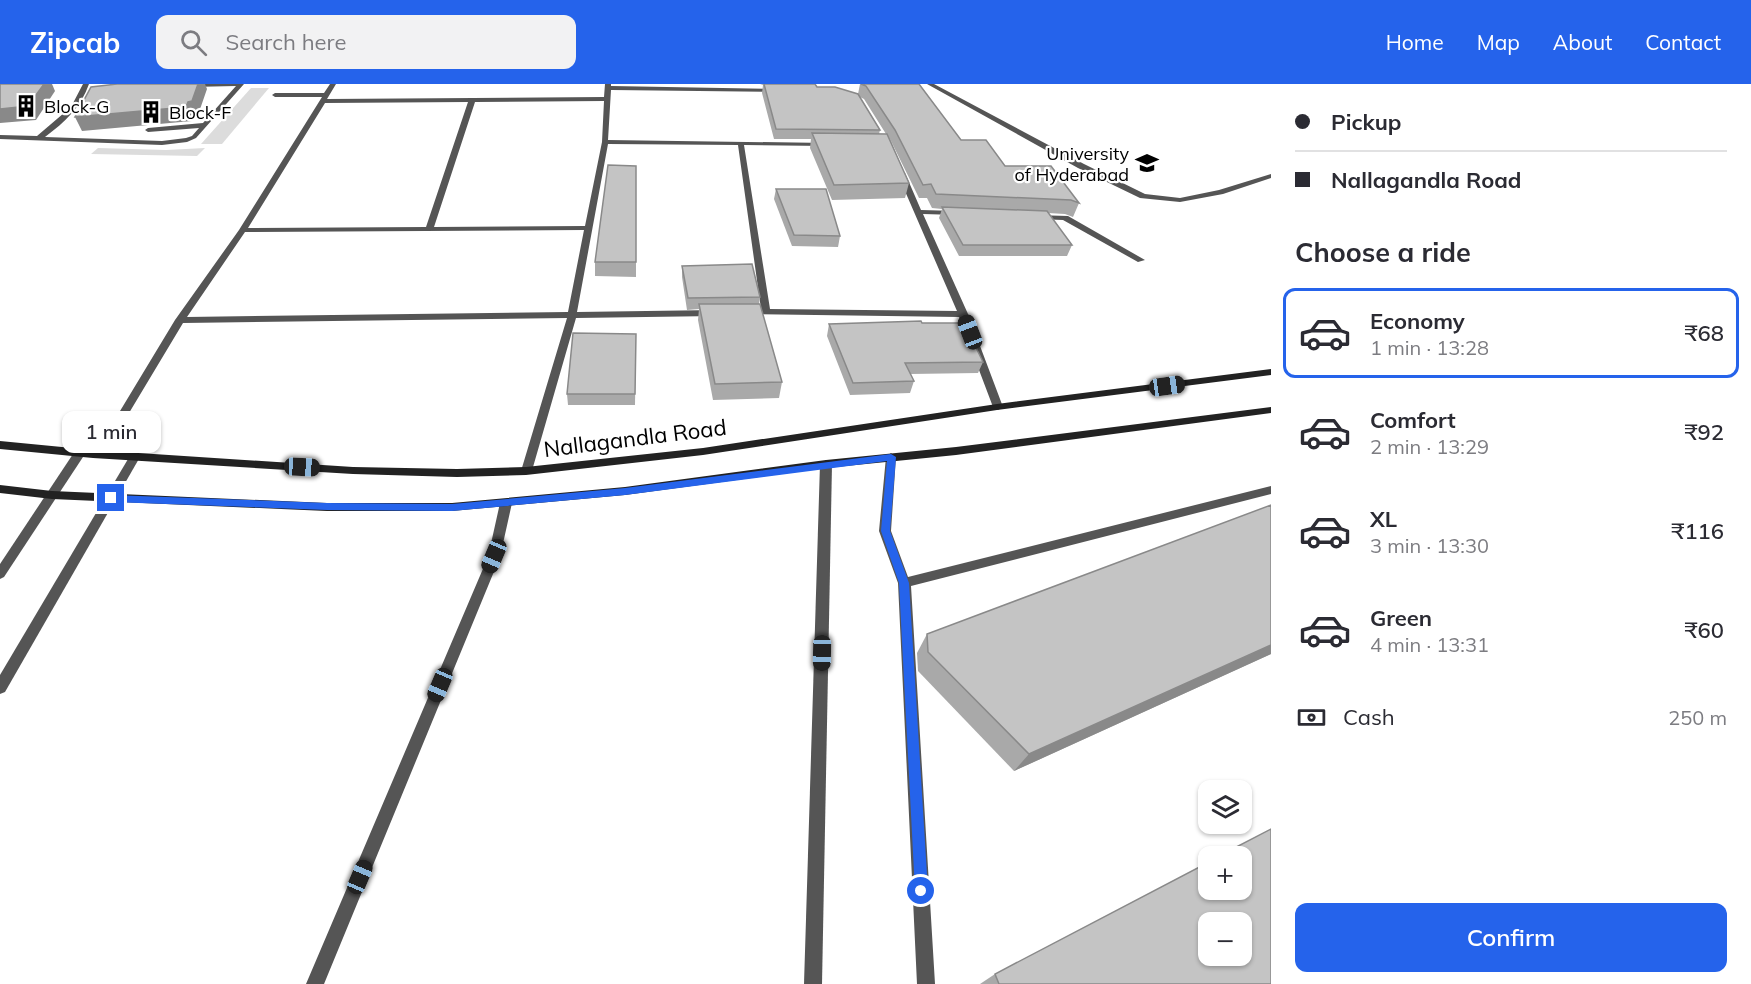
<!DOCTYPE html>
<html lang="en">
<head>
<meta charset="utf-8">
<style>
  body { margin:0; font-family:Mulish,sans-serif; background:#f2f2f3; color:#2b2b33; height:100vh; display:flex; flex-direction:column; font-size:22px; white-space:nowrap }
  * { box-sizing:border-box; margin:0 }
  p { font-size:20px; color:#7c7c81 }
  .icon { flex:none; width:33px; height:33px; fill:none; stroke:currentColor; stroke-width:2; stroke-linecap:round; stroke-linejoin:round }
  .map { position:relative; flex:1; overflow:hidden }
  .drawer { display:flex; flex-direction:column; background:#fff; width:480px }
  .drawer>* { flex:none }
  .top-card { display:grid; align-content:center; height:132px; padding:0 24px; background:#fff }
  .controls { position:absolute; left:1198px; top:696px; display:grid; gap:12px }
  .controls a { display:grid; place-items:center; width:54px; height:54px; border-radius:12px; background:#fff; box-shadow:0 2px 4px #0004; font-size:30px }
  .end { position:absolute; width:27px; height:27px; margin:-14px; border:8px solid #2563eb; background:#fff; box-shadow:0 0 0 3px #fff }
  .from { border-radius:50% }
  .bubble { position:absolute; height:42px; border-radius:12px; background:#fff; box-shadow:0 2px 4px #0004; font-size:20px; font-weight:600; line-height:42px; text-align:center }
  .car { position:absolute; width:18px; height:36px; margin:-18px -9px; border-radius:8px; box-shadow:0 0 4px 2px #0007; background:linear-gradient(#222 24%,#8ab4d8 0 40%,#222 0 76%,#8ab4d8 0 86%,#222 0) }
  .top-card b { display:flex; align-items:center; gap:21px; height:57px; font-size:22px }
  .top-card b+b { border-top:2px solid #e1e1e2 }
  .top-card i { width:15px; height:15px; background:#2b2b33 }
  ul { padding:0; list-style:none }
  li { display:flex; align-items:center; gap:18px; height:90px; margin:0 12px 9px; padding:0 12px; border:3px solid transparent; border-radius:12px }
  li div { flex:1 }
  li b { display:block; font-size:22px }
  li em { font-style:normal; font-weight:600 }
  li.active { border-color:#2563eb }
  li>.icon { width:54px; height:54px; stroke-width:1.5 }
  h2 { padding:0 24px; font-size:27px; line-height:72px }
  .pay { display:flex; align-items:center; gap:15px; height:66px; padding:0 24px; font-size:22px }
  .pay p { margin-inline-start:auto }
  .primary-button { display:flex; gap:12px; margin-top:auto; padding:12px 24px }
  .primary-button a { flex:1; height:69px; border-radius:12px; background:#2563eb; color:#fff; font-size:24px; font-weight:600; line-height:69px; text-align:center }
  header { display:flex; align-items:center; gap:36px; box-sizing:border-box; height:84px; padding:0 30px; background:#2563eb; color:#fff }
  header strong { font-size:28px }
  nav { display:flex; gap:33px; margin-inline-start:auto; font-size:21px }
  .search { width:420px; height:54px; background:#f2f2f3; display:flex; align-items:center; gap:15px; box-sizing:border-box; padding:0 21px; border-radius:12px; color:#7c7c81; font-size:22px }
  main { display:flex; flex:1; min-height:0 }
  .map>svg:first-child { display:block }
  .green { fill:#dcdcdc }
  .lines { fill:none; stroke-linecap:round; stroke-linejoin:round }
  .minor { fill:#555; fill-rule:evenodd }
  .tertiary { fill:#555; fill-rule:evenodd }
  .secondary { fill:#222; fill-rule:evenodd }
  .wall { fill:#a9a9a9; fill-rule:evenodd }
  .shaded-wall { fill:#898989 }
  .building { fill:#c4c4c4; stroke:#898989; stroke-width:1.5; fill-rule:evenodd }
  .route { fill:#2563eb }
  .labels { text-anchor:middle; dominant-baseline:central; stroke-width:4.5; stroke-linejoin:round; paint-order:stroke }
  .far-poi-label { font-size:18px; fill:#000; stroke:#fff; text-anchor:start }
  .street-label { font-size:22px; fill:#000; stroke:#fff }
</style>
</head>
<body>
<header>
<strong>Zipcab</strong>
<div class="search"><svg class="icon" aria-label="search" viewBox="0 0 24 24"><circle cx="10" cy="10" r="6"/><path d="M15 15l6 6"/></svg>Search here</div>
<nav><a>Home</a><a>Map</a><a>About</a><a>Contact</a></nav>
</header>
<main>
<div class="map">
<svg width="1271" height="900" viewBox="0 0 1271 900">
  <rect width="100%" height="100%" fill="#fff"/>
  <g class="green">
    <path d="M 251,4 L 269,4 L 222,60 L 201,60 Z"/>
    <path d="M 98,64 L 166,66 L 205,64 L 197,72 L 91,70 Z"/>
  </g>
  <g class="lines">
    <g class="minor">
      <path d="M 83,0 L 89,0 C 81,23 65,38 45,53 L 162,57 L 186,54 L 192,52 L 199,44 L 148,48 L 145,46 L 148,44 L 203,39 L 236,2 L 190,3 L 188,0 L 244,0 L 196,54 L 187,58 L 162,61 L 0,55 L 0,51 L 37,52 L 71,23 Z"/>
      <path d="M 330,0 L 336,0 L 327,15 L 604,13 L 605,0 L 611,0 L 611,2 L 779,5 L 777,8 L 611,6 L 608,56 L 828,59 L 828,61 L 826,62 L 744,61 L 770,225 L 957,227 L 898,91 L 905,89 L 921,126 L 957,127 L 961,129 L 957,131 L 923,130 L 968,230 L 1003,323 L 998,326 L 993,323 L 959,233 L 745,230 L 745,226 L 761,225 L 738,61 L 608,60 L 577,228 L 716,226 L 721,229 L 716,232 L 576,234 L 531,390 L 523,390 L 521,387 L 567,234 L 183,239 L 126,334 L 140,373 L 139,376 L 131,376 L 119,342 L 83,373 L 75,373 L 74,370 L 75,367 L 117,332 L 175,236 L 239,146 L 322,13 L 275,13 L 272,11 L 275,9 L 324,9 ZM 604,17 L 602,58 L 585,142 L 434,143 L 475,18 ZM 468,18 L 426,143 L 248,144 L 325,19 ZM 584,146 L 568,228 L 187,233 L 245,148 Z"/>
      <path d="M 927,0 L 934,0 L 1084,80 L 1145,110 L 1180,114 L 1219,106 L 1271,90 L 1271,94 L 1223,110 L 1180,118 L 1140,114 L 1078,84 Z"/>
      <path d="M 1034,131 L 1068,132 L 1145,176 L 1138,178 L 1063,136 L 1037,135 L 1034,135 Z"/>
      <path d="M 891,369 L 896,373 L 891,447 L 908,493 L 1271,402 L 1271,410 L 911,502 L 935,900 L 917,900 L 898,499 L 879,447 L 886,373 Z"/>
      <path d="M 826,376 L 832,380 L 822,900 L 804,900 L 820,380 Z"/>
      <path d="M 506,415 L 512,419 L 500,473 L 324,900 L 306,900 L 488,473 L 500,419 Z"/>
    </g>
    <g class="tertiary">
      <path d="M 79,366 L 84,370 L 83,373 L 4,493 L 0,495 L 0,480 L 75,367 Z"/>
      <path d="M 135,369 L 140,373 L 5,608 L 0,610 L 0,591 L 131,370 Z"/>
    </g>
    <g class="secondary">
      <path d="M 1271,285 L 1271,291 L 997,326 L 703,371 L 526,391 L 457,393 L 353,390 L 93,374 L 0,365 L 0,357 L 93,366 L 353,383 L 457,385 L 526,383 L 703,364 L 997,320 Z"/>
      <path d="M 1271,323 L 1271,329 L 956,371 L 826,384 L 625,411 L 452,427 L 327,427 L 52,415 L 0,409 L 0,401 L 52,407 L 327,419 L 452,419 L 625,403 L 826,376 L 956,363 Z"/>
    </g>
  </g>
  <g class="wall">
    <path d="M 760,0 L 815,0 L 817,3 L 858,10 L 860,0 L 919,0 L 961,56 L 1005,82 L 1079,119 L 1073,133 L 1065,130 L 1048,129 L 1072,161 L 1067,172 L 959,172 L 939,134 L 942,125 L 932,124 L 927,114 L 919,114 L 889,53 L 909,99 L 905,114 L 832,116 L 810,64 L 811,55 L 774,55 L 762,9 L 763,1 ZM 860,13 L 864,15 L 886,50 L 879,50 L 880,46 Z"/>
    <path d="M 636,95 L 636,193 L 595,192 L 595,178 Z"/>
    <path d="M 776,105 L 840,152 L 838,163 L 792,162 L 774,115 Z"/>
    <path d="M 682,182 L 760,213 L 759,220 L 782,298 L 779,314 L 713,316 L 698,236 L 699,225 L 687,226 L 682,193 Z"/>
    <path d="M 922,239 L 983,278 L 978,289 L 910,290 L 914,297 L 910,309 L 850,311 L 827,252 L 829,240 Z"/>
    <path d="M 636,250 L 635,321 L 568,321 L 567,310 Z"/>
    <path d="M 1271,421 L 1271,570 L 1014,687 L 918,587 L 917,569 L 927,550 Z"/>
    <path d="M 995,890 L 1271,900 L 980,900 Z"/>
  </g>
  <g class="shaded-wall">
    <path d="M 44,0 L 52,0 L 55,7 L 36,36 L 0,39 L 0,25 Z"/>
    <path d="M 198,0 L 205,0 L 207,5 L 198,31 L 193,32 L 192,37 L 82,47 L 75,33 L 188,18 Z"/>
    <path d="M 1271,561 L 1271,570 L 1014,687 L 1029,670 Z"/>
  </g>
  <g class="building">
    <path d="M 0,0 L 44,0 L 28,22 L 0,25 Z"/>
    <path d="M 117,0 L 198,0 L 192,17 L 188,18 L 186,23 L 75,33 L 91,3 Z"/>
    <path d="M 764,0 L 815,0 L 817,3 L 835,3 L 858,10 L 880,46 L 776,45 Z"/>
    <path d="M 861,0 L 919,0 L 961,56 L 986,56 L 1005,82 L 1051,82 L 1079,119 L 1071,116 L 936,110 L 931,100 L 923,101 L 895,46 L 866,2 Z"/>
    <path d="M 812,49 L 887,50 L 909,99 L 834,101 Z"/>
    <path d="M 608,81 L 636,82 L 636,178 L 595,178 Z"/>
    <path d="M 776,105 L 826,105 L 840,152 L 794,151 Z"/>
    <path d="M 942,123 L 1047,127 L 1072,161 L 963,161 Z"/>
    <path d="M 752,180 L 760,213 L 688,214 L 682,182 Z"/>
    <path d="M 699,220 L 760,220 L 782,298 L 715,300 Z"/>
    <path d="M 921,237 L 922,239 L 964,239 L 983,278 L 905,279 L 914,297 L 853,299 L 829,240 Z"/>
    <path d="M 573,249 L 636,250 L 635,310 L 567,310 Z"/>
    <path d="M 1271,421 L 1271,561 L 1029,670 L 928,568 L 927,550 Z"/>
    <path d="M 1271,745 L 1271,900 L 999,900 L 995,890 L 1209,778 L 1209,806 L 1242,806 L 1242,772 L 1219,772 ZM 1209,838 L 1242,838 L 1242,872 L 1209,872 Z"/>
  </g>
  <path class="route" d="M 891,370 L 896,373 L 890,447 L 909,499 L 928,807 L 926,812 L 921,814 L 917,812 L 915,807 L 899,499 L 881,447 L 887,377 L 625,411 L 452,427 L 327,426 L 111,418 L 107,414 L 111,411 L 327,419 L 452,420 L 625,404 Z"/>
  <defs>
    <g id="building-bare" transform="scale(1.8)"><path d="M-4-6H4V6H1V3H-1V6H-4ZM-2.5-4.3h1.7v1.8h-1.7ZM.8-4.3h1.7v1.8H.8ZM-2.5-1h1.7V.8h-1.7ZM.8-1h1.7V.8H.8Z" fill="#000" stroke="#fff" stroke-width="2.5" paint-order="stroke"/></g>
    <g id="university-bare" transform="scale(1.8)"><path d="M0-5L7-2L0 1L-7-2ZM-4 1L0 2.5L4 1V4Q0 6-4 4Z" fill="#000" stroke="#fff" stroke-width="2.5" paint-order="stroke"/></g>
  </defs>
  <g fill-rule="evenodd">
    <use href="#building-bare" x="26" y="22"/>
    <use href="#building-bare" x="151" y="28"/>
    <use href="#university-bare" x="1147" y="79"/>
  </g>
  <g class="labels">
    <g class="far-poi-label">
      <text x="44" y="22">Block-G</text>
      <text x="169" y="28">Block-F</text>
      <text x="1129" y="69" text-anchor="end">University<tspan x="1129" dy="21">of Hyderabad</tspan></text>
    </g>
    <g class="street-label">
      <text transform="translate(635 354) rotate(-7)">Nallagandla Road</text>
    </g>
  </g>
</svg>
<div class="controls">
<a><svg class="icon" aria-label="layers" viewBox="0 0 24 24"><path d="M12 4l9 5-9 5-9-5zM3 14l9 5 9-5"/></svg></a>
<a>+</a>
<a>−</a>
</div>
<i class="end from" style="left:921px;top:807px"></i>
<i class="end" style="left:111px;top:414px"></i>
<div class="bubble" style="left:62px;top:327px;width:99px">1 min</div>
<i class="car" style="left:970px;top:248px;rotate:339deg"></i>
<i class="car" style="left:1167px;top:302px;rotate:82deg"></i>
<i class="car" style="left:302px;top:383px;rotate:93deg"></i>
<i class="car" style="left:494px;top:472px;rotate:203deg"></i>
<i class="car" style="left:822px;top:569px;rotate:181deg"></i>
<i class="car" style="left:440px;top:601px;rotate:203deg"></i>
<i class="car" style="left:360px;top:793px;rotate:23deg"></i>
</div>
<section class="drawer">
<div class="top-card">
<b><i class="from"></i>Pickup</b>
<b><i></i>Nallagandla Road</b>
</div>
<h2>Choose a ride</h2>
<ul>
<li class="active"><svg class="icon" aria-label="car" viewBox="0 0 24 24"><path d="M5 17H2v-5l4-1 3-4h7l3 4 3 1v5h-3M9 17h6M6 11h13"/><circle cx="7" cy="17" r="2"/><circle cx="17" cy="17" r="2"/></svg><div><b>Economy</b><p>1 min · 13:28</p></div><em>₹68</em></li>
<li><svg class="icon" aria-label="car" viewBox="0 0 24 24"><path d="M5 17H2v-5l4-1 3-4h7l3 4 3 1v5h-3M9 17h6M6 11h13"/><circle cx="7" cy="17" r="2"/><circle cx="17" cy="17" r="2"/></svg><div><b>Comfort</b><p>2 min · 13:29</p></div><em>₹92</em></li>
<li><svg class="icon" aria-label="car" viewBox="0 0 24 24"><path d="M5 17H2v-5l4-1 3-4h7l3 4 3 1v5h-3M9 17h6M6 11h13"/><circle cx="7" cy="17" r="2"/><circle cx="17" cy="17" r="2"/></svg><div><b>XL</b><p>3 min · 13:30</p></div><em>₹116</em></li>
<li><svg class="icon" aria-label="car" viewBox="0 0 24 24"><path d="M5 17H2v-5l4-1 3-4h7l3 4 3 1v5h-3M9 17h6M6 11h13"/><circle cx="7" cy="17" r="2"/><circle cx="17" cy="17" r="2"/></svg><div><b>Green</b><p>4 min · 13:31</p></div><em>₹60</em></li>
</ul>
<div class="pay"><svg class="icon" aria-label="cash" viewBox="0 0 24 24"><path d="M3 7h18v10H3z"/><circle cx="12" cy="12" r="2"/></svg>Cash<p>250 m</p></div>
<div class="primary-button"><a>Confirm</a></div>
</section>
</main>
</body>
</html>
